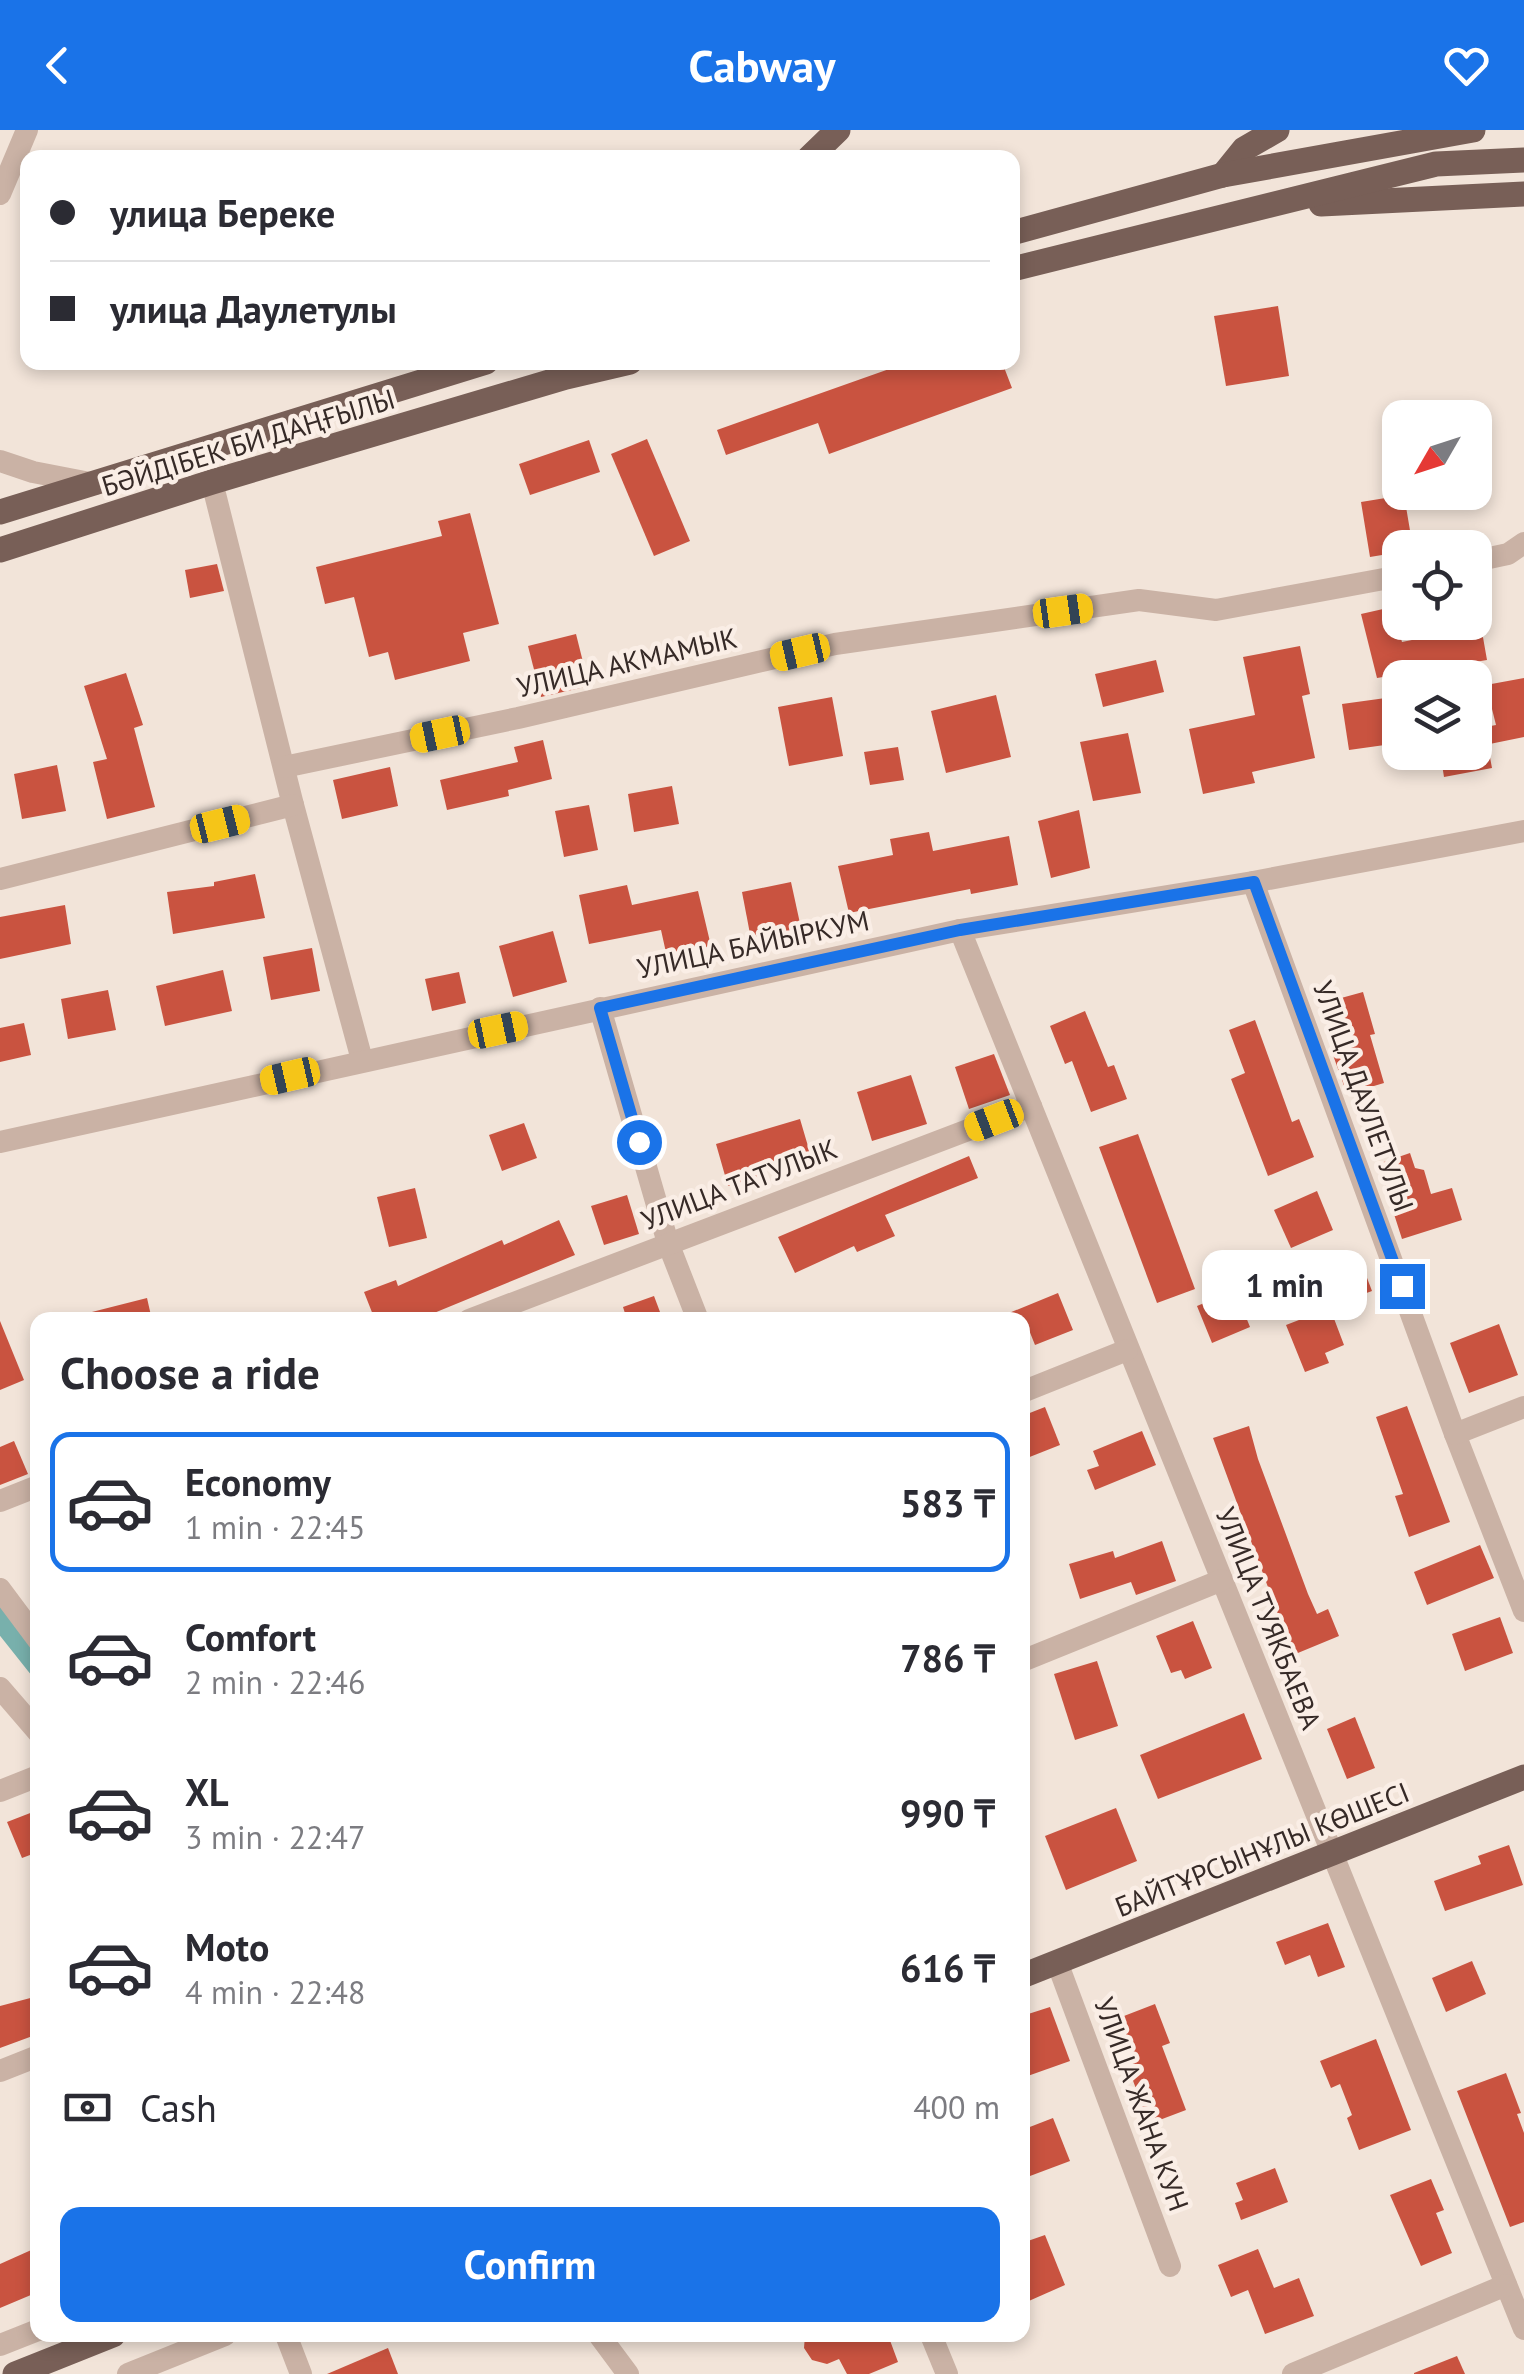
<!DOCTYPE html>
<html lang="en">
<head>
<meta charset="utf-8">
<style>
  body { margin:0; font-family:"PT Sans",sans-serif; background:#f2f2f3; color:#2b2b33; height:100vh; display:flex; flex-direction:column; font-size:38px; white-space:nowrap }
  * { box-sizing:border-box; margin:0 }
  p { font-size:32px; color:#7c7c81 }
  .icon { flex:none; width:55px; height:55px; fill:none; stroke:currentColor; stroke-width:2; stroke-linecap:round; stroke-linejoin:round }
  .map { position:relative; flex:1; overflow:hidden }
  .side { position:absolute; left:30px; top:1182px; width:1000px; height:1030px; display:flex; flex-direction:column; background:#fff; border-radius:20px; box-shadow:0 5px 15px #0003 }
  .side>* { flex:none }
  .guide { position:absolute; left:20px; top:20px; width:1000px; height:220px; border-radius:20px; box-shadow:0 5px 15px #0003; display:grid; align-content:center; height:220px; padding:0 30px; background:#fff }
  .needle { width:65px; rotate:231deg }
  .controls { position:absolute; left:1382px; top:270px; display:grid; gap:20px }
  .controls a { display:grid; place-items:center; width:110px; height:110px; border-radius:20px; background:#fff; box-shadow:0 5px 15px #0003; font-size:50px }
  .end { position:absolute; width:45px; height:45px; margin:-22px; border:12px solid #1a73e8; background:#fff; box-shadow:0 0 0 5px #fff }
  .from { border-radius:50% }
  .bubble { position:absolute; height:70px; border-radius:20px; background:#fff; box-shadow:0 5px 15px #0003; font-size:32px; font-weight:700; line-height:70px; text-align:center }
  .car { position:absolute; width:30px; height:60px; margin:-30px -15px; border-radius:12px; box-shadow:0 0 8px 2px #0007; background:linear-gradient(#f5c518 24%,#345 0 40%,#f5c518 0 76%,#345 0 86%,#f5c518 0) }
  .guide b { display:flex; align-items:center; gap:35px; height:95px; font-size:38px }
  .guide b+b { border-top:2px solid #e1e1e2 }
  .guide i { width:25px; height:25px; background:#2b2b33 }
  ul { padding:0; list-style:none }
  li { display:flex; align-items:center; gap:30px; height:140px; margin:0 20px 15px; padding:0 10px; border:5px solid transparent; border-radius:20px }
  li div { flex:1 }
  li b { display:block; font-size:38px }
  li em { font-style:normal; font-weight:700 }
  li.active { border-color:#1a73e8 }
  li>.icon { width:90px; height:90px; stroke-width:1.5 }
  h2 { padding:0 30px; font-size:45px; line-height:120px }
  .pay { display:flex; align-items:center; gap:25px; height:110px; padding:0 30px; font-size:38px }
  .pay p { margin-inline-start:auto }
  .button { display:flex; gap:20px; margin-top:auto; padding:20px 30px }
  .button a { flex:1; height:115px; border-radius:20px; background:#1a73e8; color:#fff; font-size:40px; font-weight:700; line-height:115px; text-align:center }
  header { display:flex; justify-content:space-between; align-items:center; height:130px; padding:0 30px; background:#1a73e8; color:#fff; font-size:45px; font-weight:700 }
  .map>svg:first-child { display:block }
  .lines { fill:none; stroke-linecap:round; stroke-linejoin:round }
  .canal { stroke:#78b0ac; stroke-width:22 }
  .building { fill:#c95340 }
  .minor { stroke:#cab2a5; stroke-width:22 }
  .major { stroke:#785f57; stroke-width:25 }
  .route { stroke:#1a73e8; stroke-width:12 }
  .labels { text-anchor:middle; dominant-baseline:central; stroke-width:9; stroke-linejoin:round; paint-order:stroke }
  .street-label { font-size:28px; fill:#362a27; stroke:#faeee6 }
</style>
</head>
<body>
<header><svg class="icon" aria-label="back" viewBox="0 0 24 24"><path d="M15 5l-7 7 7 7"/></svg>Cabway<svg class="icon" aria-label="heart" viewBox="0 0 24 24"><path d="M12 20l-8-8c-3-5 5-10 8-4 3-6 11-1 8 4z"/></svg></header>
<div class="map">
<svg width="1524" height="2244" viewBox="0 0 1524 2244">
  <rect width="100%" height="100%" fill="#f2e4d9"/>
  <g class="lines">
    <path class="canal" d="M 0,1488 L 38,1536"/>
  </g>
  <g class="building">
    <path d="M 1278,176 L 1289,246 L 1226,256 L 1214,186 Z"/>
    <path d="M 909,232 L 1002,232 L 1012,258 L 829,324 L 818,293 L 726,325 L 717,300 Z"/>
    <path d="M 647,309 L 690,411 L 654,426 L 611,324 Z"/>
    <path d="M 589,310 L 600,342 L 530,365 L 519,334 Z"/>
    <path d="M 1404,365 L 1413,418 L 1400,418 L 1400,422 L 1370,427 L 1361,372 Z"/>
    <path d="M 470,383 L 499,494 L 463,503 L 470,531 L 395,550 L 388,522 L 369,527 L 354,467 L 325,474 L 316,437 L 442,406 L 438,391 Z"/>
    <path d="M 217,434 L 224,461 L 190,468 L 185,440 Z"/>
    <path d="M 1392,477 L 1402,512 L 1481,496 L 1487,530 L 1377,548 L 1361,484 Z"/>
    <path d="M 576,504 L 589,556 L 541,567 L 528,516 Z"/>
    <path d="M 1300,516 L 1310,564 L 1302,566 L 1315,628 L 1252,642 L 1255,653 L 1203,664 L 1189,599 L 1255,585 L 1243,527 Z"/>
    <path d="M 1156,530 L 1164,562 L 1103,577 L 1095,544 Z"/>
    <path d="M 126,543 L 143,595 L 134,598 L 155,677 L 107,689 L 93,632 L 107,629 L 84,556 Z"/>
    <path d="M 1524,548 L 1524,607 L 1475,617 L 1475,599 L 1496,595 L 1486,555 Z"/>
    <path d="M 996,565 L 1011,627 L 946,643 L 931,581 Z"/>
    <path d="M 832,567 L 843,626 L 789,636 L 778,577 Z"/>
    <path d="M 1393,567 L 1399,613 L 1349,620 L 1342,574 Z"/>
    <path d="M 1128,603 L 1141,663 L 1093,671 L 1080,612 Z"/>
    <path d="M 543,610 L 552,649 L 508,660 L 509,666 L 447,680 L 440,650 L 518,632 L 514,617 Z"/>
    <path d="M 898,617 L 904,650 L 870,655 L 864,622 Z"/>
    <path d="M 1440,622 L 1489,622 L 1492,638 L 1444,647 Z"/>
    <path d="M 57,635 L 66,681 L 22,689 L 14,644 Z"/>
    <path d="M 390,637 L 398,676 L 342,689 L 333,650 Z"/>
    <path d="M 672,656 L 679,694 L 634,702 L 628,664 Z"/>
    <path d="M 589,675 L 598,720 L 564,727 L 555,681 Z"/>
    <path d="M 1079,680 L 1090,738 L 1051,748 L 1038,691 Z"/>
    <path d="M 929,702 L 933,721 L 1009,706 L 1018,755 L 971,764 L 970,759 L 849,783 L 838,736 L 893,725 L 890,709 Z"/>
    <path d="M 255,744 L 265,788 L 173,804 L 167,762 L 214,756 L 214,752 Z"/>
    <path d="M 791,752 L 801,798 L 751,809 L 742,762 Z"/>
    <path d="M 627,755 L 632,775 L 698,761 L 711,816 L 667,827 L 661,800 L 589,814 L 579,765 Z"/>
    <path d="M 65,775 L 71,814 L 0,829 L 0,787 Z"/>
    <path d="M 553,801 L 567,852 L 513,867 L 499,816 Z"/>
    <path d="M 312,818 L 320,861 L 271,870 L 263,827 Z"/>
    <path d="M 223,840 L 232,881 L 165,896 L 156,856 Z"/>
    <path d="M 459,842 L 466,873 L 432,881 L 425,849 Z"/>
    <path d="M 108,860 L 116,900 L 68,909 L 61,869 Z"/>
    <path d="M 1363,862 L 1375,904 L 1370,905 L 1384,953 L 1347,964 L 1333,925 L 1338,924 L 1323,873 Z"/>
    <path d="M 1085,881 L 1108,937 L 1114,935 L 1127,969 L 1091,982 L 1072,931 L 1065,934 L 1050,896 Z"/>
    <path d="M 1255,890 L 1292,992 L 1299,989 L 1314,1027 L 1268,1046 L 1231,949 L 1245,943 L 1229,900 Z"/>
    <path d="M 24,893 L 31,925 L 0,932 L 0,898 Z"/>
    <path d="M 994,924 L 1010,965 L 969,979 L 955,937 Z"/>
    <path d="M 911,945 L 927,994 L 872,1011 L 857,962 Z"/>
    <path d="M 800,989 L 810,1023 L 762,1036 L 765,1046 L 728,1056 L 716,1014 Z"/>
    <path d="M 524,993 L 537,1028 L 502,1041 L 489,1005 Z"/>
    <path d="M 1138,1004 L 1195,1159 L 1157,1173 L 1099,1017 Z"/>
    <path d="M 1410,1023 L 1415,1038 L 1424,1040 L 1431,1064 L 1452,1058 L 1462,1090 L 1402,1109 L 1378,1034 Z"/>
    <path d="M 969,1026 L 978,1048 L 885,1085 L 895,1106 L 857,1122 L 854,1116 L 795,1143 L 778,1107 Z"/>
    <path d="M 415,1058 L 427,1108 L 389,1117 L 377,1067 Z"/>
    <path d="M 1317,1061 L 1333,1100 L 1291,1118 L 1274,1080 Z"/>
    <path d="M 627,1065 L 639,1104 L 604,1115 L 591,1076 Z"/>
    <path d="M 559,1090 L 575,1125 L 417,1190 L 375,1190 L 364,1162 L 396,1150 L 398,1156 L 502,1110 L 504,1115 Z"/>
    <path d="M 1358,1124 L 1372,1161 L 1334,1175 L 1319,1138 Z"/>
    <path d="M 1235,1160 L 1250,1197 L 1212,1213 L 1197,1176 Z"/>
    <path d="M 1058,1163 L 1073,1200 L 1035,1215 L 1025,1190 L 992,1190 Z"/>
    <path d="M 654,1166 L 663,1190 L 627,1190 L 623,1177 Z"/>
    <path d="M 147,1168 L 152,1190 L 85,1190 L 84,1184 Z"/>
    <path d="M 1330,1178 L 1344,1215 L 1325,1223 L 1329,1233 L 1305,1242 L 1286,1195 Z"/>
    <path d="M 0,1191 L 24,1250 L 0,1260 Z"/>
    <path d="M 1499,1194 L 1518,1245 L 1469,1263 L 1450,1213 Z"/>
    <path d="M 1407,1276 L 1450,1392 L 1409,1407 L 1395,1366 L 1403,1364 L 1376,1287 Z"/>
    <path d="M 1045,1277 L 1060,1315 L 1022,1330 L 1022,1286 Z"/>
    <path d="M 1249,1296 L 1258,1329 L 1308,1464 L 1317,1484 L 1328,1479 L 1339,1506 L 1293,1525 L 1213,1308 Z"/>
    <path d="M 1142,1301 L 1156,1335 L 1095,1360 L 1087,1340 L 1099,1336 L 1093,1321 Z"/>
    <path d="M 14,1311 L 28,1344 L 0,1355 L 0,1317 Z"/>
    <path d="M 1162,1411 L 1176,1451 L 1136,1465 L 1131,1452 L 1080,1469 L 1069,1434 L 1113,1421 L 1115,1428 Z"/>
    <path d="M 1480,1415 L 1494,1448 L 1427,1475 L 1414,1442 Z"/>
    <path d="M 1500,1487 L 1513,1523 L 1465,1541 L 1452,1504 Z"/>
    <path d="M 1193,1491 L 1212,1538 L 1185,1549 L 1181,1540 L 1171,1543 L 1156,1506 Z"/>
    <path d="M 1097,1531 L 1118,1596 L 1075,1610 L 1054,1544 Z"/>
    <path d="M 1244,1583 L 1262,1629 L 1158,1669 L 1140,1625 Z"/>
    <path d="M 1355,1587 L 1375,1638 L 1347,1649 L 1327,1599 Z"/>
    <path d="M 1116,1678 L 1137,1731 L 1066,1760 L 1045,1706 Z"/>
    <path d="M 38,1680 L 38,1722 L 22,1728 L 7,1692 Z"/>
    <path d="M 1509,1715 L 1523,1755 L 1445,1781 L 1434,1751 L 1481,1734 L 1478,1726 Z"/>
    <path d="M 1328,1793 L 1345,1837 L 1318,1847 L 1310,1825 L 1285,1835 L 1276,1812 Z"/>
    <path d="M 1472,1831 L 1486,1864 L 1446,1882 L 1432,1848 Z"/>
    <path d="M 38,1866 L 38,1904 L 0,1918 L 0,1876 Z"/>
    <path d="M 1155,1874 L 1170,1913 L 1162,1916 L 1186,1980 L 1149,1994 L 1111,1891 Z"/>
    <path d="M 1050,1877 L 1070,1931 L 1022,1948 L 1022,1886 Z"/>
    <path d="M 1376,1909 L 1411,2000 L 1359,2020 L 1347,1988 L 1352,1985 L 1340,1954 L 1331,1958 L 1320,1931 Z"/>
    <path d="M 1506,1943 L 1521,1983 L 1517,1984 L 1524,2003 L 1524,2092 L 1510,2097 L 1457,1961 Z"/>
    <path d="M 1053,1988 L 1070,2031 L 1022,2049 L 1022,2000 Z"/>
    <path d="M 1275,2038 L 1288,2072 L 1241,2090 L 1235,2073 L 1243,2070 L 1236,2053 Z"/>
    <path d="M 1431,2049 L 1444,2080 L 1436,2083 L 1452,2123 L 1421,2136 L 1390,2065 Z"/>
    <path d="M 1045,2105 L 1065,2155 L 1022,2174 L 1022,2113 Z"/>
    <path d="M 38,2117 L 38,2162 L 0,2178 L 0,2134 Z"/>
    <path d="M 1258,2119 L 1274,2158 L 1299,2148 L 1314,2186 L 1265,2204 L 1248,2160 L 1231,2167 L 1218,2135 Z"/>
    <path d="M 805,2205 L 888,2205 L 898,2232 L 869,2244 L 847,2244 L 839,2229 L 827,2234 L 812,2230 L 804,2218 Z"/>
    <path d="M 388,2218 L 398,2244 L 327,2244 Z"/>
    <path d="M 1457,2226 L 1465,2244 L 1414,2244 L 1414,2243 Z"/>
  </g>
  <g class="lines">
    <g class="minor">
      <path d="M 0,64 L 27,0"/>
      <path d="M 0,331 L 33,342 L 95,354"/>
      <path d="M 212,352 L 293,675 L 362,930"/>
      <path d="M 1475,431 L 1508,424 L 1524,413"/>
      <path d="M 284,637 L 518,588 L 835,514 L 1139,470 L 1216,480 L 1400,446"/>
      <path d="M 0,749 L 293,675"/>
      <path d="M 1253,752 L 1455,1304 L 1524,1481"/>
      <path d="M 960,800 L 1524,2199"/>
      <path d="M 600,878 L 668,1113 L 698,1190"/>
      <path d="M 0,1012 L 960,800 L 1253,752 L 1524,701"/>
      <path d="M 469,1190 L 1031,976"/>
      <path d="M 1022,1262 L 1127,1220"/>
      <path d="M 1455,1304 L 1524,1277"/>
      <path d="M 0,1371 L 38,1356"/>
      <path d="M 0,1459 L 38,1510"/>
      <path d="M 1022,1531 L 1222,1450"/>
      <path d="M 0,1558 L 38,1602"/>
      <path d="M 0,1661 L 38,1646"/>
      <path d="M 1057,1832 L 1170,2136"/>
      <path d="M 0,1941 L 38,1926"/>
      <path d="M 286,2205 L 301,2244"/>
      <path d="M 599,2205 L 628,2244"/>
      <path d="M 931,2205 L 947,2244"/>
      <path d="M 0,2215 L 38,2200"/>
      <path d="M 128,2244 L 225,2205"/>
      <path d="M 1293,2244 L 1506,2155"/>
    </g>
    <g class="major">
      <path d="M 809,28 L 838,0"/>
      <path d="M 1223,45 L 1244,19 L 1277,0"/>
      <path d="M 1321,74 L 1524,64"/>
      <path d="M 1012,103 L 1223,45 L 1473,0"/>
      <path d="M 1012,139 L 1436,34 L 1524,30"/>
      <path d="M 0,382 L 486,232"/>
      <path d="M 0,420 L 212,352 L 566,247 L 630,232"/>
      <path d="M 1022,1846 L 1524,1647"/>
      <path d="M 15,2244 L 113,2205"/>
    </g>
  </g>
  <g class="lines">
    <path class="route" d="M 639,1012 L 600,878 L 960,800 L 1254,752 L 1402,1156"/>
  </g>
  <g class="labels">
    <g class="street-label">
      <text transform="translate(248 312) rotate(-17)">БӘЙДІБЕК БИ ДАҢҒЫЛЫ</text>
      <text transform="translate(627 532) rotate(-13)">УЛИЦА АКМАМЫК</text>
      <text transform="translate(753 814) rotate(-12)">УЛИЦА БАЙЫРКУМ</text>
      <text transform="translate(1364 966) rotate(70)">УЛИЦА ДАУЛЕТУЛЫ</text>
      <text transform="translate(739 1054) rotate(-21)">УЛИЦА ТАТУЛЫК</text>
      <text transform="translate(1269 1488) rotate(68)">УЛИЦА ТУЯКБАЕВА</text>
      <text transform="translate(1262 1719) rotate(-22)">БАЙТҰРСЫНҰЛЫ КӨШЕСІ</text>
      <text transform="translate(1142 1974) rotate(70)">УЛИЦА ЖАНА КУН</text>
    </g>
  </g>
</svg>
<div class="controls">
<a><svg class="needle" viewBox="-14 -14 28 28"><path d="M0-13l5 13h-10z" fill="#e53935"/><path d="M0 13l5-13h-10z" fill="#7c7c81"/></svg></a>
<a><svg class="icon" aria-label="locate" viewBox="0 0 24 24"><circle cx="12" cy="12" r="6"/><path d="M12 2v4M12 18v4M2 12h4M18 12h4"/></svg></a>
<a><svg class="icon" aria-label="layers" viewBox="0 0 24 24"><path d="M12 4l9 5-9 5-9-5zM3 14l9 5 9-5"/></svg></a>
</div>
<i class="end from" style="left:639px;top:1012px"></i>
<i class="end" style="left:1402px;top:1156px"></i>
<div class="bubble" style="left:1202px;top:1120px;width:165px">1 min</div>
<i class="car" style="left:1063px;top:481px;rotate:82deg"></i>
<i class="car" style="left:800px;top:522px;rotate:257deg"></i>
<i class="car" style="left:440px;top:604px;rotate:258deg"></i>
<i class="car" style="left:220px;top:694px;rotate:76deg"></i>
<i class="car" style="left:498px;top:900px;rotate:78deg"></i>
<i class="car" style="left:290px;top:946px;rotate:257deg"></i>
<i class="car" style="left:994px;top:990px;rotate:249deg"></i>
<div class="guide">
<b><i class="from"></i>улица Береке</b>
<b><i></i>улица Даулетулы</b>
</div>
<section class="side">
<h2>Choose a ride</h2>
<ul>
<li class="active"><svg class="icon" aria-label="car" viewBox="0 0 24 24"><path d="M5 17H2v-5l4-1 3-4h7l3 4 3 1v5h-3M9 17h6M6 11h13"/><circle cx="7" cy="17" r="2"/><circle cx="17" cy="17" r="2"/></svg><div><b>Economy</b><p>1 min · 22:45</p></div><em>583 ₸</em></li>
<li><svg class="icon" aria-label="car" viewBox="0 0 24 24"><path d="M5 17H2v-5l4-1 3-4h7l3 4 3 1v5h-3M9 17h6M6 11h13"/><circle cx="7" cy="17" r="2"/><circle cx="17" cy="17" r="2"/></svg><div><b>Comfort</b><p>2 min · 22:46</p></div><em>786 ₸</em></li>
<li><svg class="icon" aria-label="car" viewBox="0 0 24 24"><path d="M5 17H2v-5l4-1 3-4h7l3 4 3 1v5h-3M9 17h6M6 11h13"/><circle cx="7" cy="17" r="2"/><circle cx="17" cy="17" r="2"/></svg><div><b>XL</b><p>3 min · 22:47</p></div><em>990 ₸</em></li>
<li><svg class="icon" aria-label="car" viewBox="0 0 24 24"><path d="M5 17H2v-5l4-1 3-4h7l3 4 3 1v5h-3M9 17h6M6 11h13"/><circle cx="7" cy="17" r="2"/><circle cx="17" cy="17" r="2"/></svg><div><b>Moto</b><p>4 min · 22:48</p></div><em>616 ₸</em></li>
</ul>
<div class="pay"><svg class="icon" aria-label="cash" viewBox="0 0 24 24"><path d="M3 7h18v10H3z"/><circle cx="12" cy="12" r="2"/></svg>Cash<p>400 m</p></div>
<div class="button"><a>Confirm</a></div>
</section>
</div>
</body>
</html>
